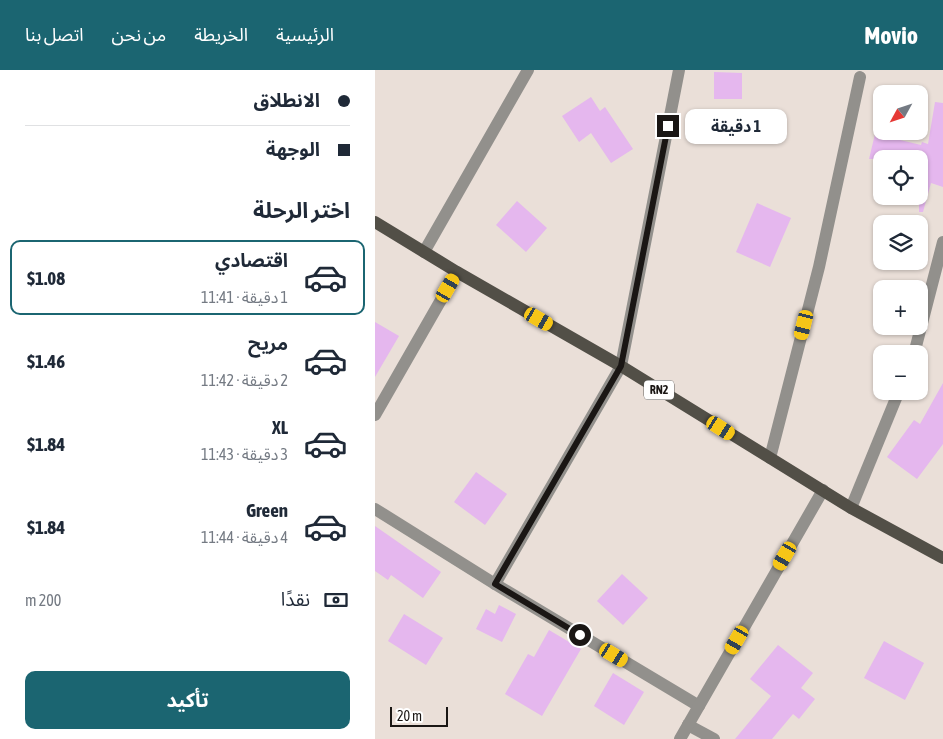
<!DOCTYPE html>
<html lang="ar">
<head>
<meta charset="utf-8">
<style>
  body { margin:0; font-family:"Asap Condensed","Noto Sans Arabic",sans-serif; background:#f2f2f3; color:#1f2937; direction:rtl; height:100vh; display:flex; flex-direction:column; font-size:19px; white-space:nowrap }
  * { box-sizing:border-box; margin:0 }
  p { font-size:16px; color:#747a83 }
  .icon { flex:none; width:28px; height:28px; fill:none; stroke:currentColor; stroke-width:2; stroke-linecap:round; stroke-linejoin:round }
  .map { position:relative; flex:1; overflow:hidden; direction:ltr }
  .drawer { display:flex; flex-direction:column; background:#fff; width:375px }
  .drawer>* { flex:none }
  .top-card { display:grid; align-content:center; height:110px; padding:0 25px; background:#fff }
  .needle { width:32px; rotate:230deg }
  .tools { position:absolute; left:498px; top:15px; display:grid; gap:10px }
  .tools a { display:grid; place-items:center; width:55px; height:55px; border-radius:10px; background:#fff; box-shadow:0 1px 4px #0004; font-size:25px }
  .scale { position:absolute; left:15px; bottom:12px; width:58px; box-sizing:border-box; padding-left:5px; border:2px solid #1a1614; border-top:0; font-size:14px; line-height:18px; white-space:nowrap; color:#1a1614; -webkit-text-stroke:4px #fff; paint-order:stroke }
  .end { position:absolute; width:22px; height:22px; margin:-11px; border:6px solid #1a1614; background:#fff; box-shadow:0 0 0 2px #fff }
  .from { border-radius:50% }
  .bubble { position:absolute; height:35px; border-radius:10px; background:#fff; box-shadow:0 1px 4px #0004; font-size:16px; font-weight:700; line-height:35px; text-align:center; direction:rtl }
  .car { position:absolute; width:15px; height:30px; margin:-15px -8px; border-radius:6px; box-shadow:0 0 4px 1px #0007; background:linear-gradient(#f5c518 24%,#345 0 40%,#f5c518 0 76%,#345 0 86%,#f5c518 0) }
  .top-card b { display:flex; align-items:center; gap:18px; height:48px; font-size:19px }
  .top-card b+b { border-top:1px solid #e0e1e3 }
  .top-card i { width:12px; height:12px; background:#1f2937 }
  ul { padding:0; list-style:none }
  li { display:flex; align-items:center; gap:15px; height:75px; margin:0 10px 8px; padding:0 15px; border:2px solid transparent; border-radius:10px }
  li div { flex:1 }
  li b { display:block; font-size:19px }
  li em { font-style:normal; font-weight:700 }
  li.current { border-color:#1b6571 }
  li>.icon { width:45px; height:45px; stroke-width:1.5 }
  h2 { padding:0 25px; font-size:22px; line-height:60px }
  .pay { display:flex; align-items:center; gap:12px; height:55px; padding:0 25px; font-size:19px }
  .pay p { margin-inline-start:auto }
  .action { display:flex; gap:10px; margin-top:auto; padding:10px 25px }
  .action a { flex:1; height:58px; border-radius:10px; background:#1b6571; color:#fff; font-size:20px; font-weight:700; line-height:58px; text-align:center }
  header { display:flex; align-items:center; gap:30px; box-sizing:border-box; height:70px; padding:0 25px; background:#1b6571; color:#fff }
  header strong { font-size:24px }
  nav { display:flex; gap:28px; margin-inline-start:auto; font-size:18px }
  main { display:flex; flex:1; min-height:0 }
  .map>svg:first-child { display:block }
  .building { fill:#e5b7ee }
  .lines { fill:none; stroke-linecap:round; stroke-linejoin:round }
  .minor { stroke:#92908c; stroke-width:12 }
  .major { stroke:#524f47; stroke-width:12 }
  .route { stroke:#1a1614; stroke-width:6 }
  .labels { text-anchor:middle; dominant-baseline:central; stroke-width:4.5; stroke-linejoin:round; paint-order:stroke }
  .shield { fill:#fff; stroke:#5f5c5a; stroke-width:1 }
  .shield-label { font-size:12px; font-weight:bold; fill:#1a1614 }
</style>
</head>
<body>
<header>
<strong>Movio</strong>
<nav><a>الرئيسية</a><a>الخريطة</a><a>من نحن</a><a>اتصل بنا</a></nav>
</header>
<main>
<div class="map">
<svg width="568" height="669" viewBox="0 0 568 669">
  <rect width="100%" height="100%" fill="#eadfd8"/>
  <g class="building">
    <path d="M 339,2 L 367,3 L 367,29 L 339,29 Z"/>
    <path d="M 216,27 L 225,41 L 230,37 L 258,79 L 236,93 L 216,63 L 204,72 L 187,46 Z"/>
    <path d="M 560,32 L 568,33 L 568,117 L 556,113 L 548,142 L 544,142 L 544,89 L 494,89 L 500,64 L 546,75 L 547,72 L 553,74 Z"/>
    <path d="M 142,131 L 172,158 L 151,182 L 121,155 Z"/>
    <path d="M 382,133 L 416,148 L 395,197 L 361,182 Z"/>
    <path d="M 0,252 L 24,266 L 0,307 Z"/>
    <path d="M 568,313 L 568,374 L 542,409 L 512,387 L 539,350 L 545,354 Z"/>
    <path d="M 101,402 L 132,424 L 110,455 L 79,432 Z"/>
    <path d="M 0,456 L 66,502 L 48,528 L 16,505 L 13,510 L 0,501 Z"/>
    <path d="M 247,504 L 273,528 L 248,555 L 222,531 Z"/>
    <path d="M 124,535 L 141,544 L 127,572 L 101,559 L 111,539 L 120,544 Z"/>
    <path d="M 29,544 L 68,568 L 51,595 L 13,571 Z"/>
    <path d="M 174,560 L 206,579 L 167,646 L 130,624 L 153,584 L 159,587 Z"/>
    <path d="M 509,571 L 549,593 L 530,630 L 489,608 Z"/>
    <path d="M 403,575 L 438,603 L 426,618 L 440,629 L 424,649 L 418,644 L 397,669 L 360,669 L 396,626 L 375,609 Z"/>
    <path d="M 238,603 L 269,622 L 249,655 L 219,636 Z"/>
  </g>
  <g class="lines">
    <g class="minor">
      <path d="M 49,182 L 153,0"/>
      <path d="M 539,284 L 568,172"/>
      <path d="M 0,345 L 82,202"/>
      <path d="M 395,388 L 444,197 L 485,7"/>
      <path d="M 476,438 L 524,321"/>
      <path d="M 0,439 L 120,514 L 324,636"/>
      <path d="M 120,514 L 246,296 L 304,0"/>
      <path d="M 313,655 L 339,669"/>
      <path d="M 305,669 L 448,420"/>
    </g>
    <path class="major" d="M 0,152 L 82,202 L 246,296 L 476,438 L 568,488"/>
  </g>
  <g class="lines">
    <path class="route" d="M 205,565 L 120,514 L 246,296 L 293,56"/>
  </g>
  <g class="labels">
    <rect class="shield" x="269" y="310.5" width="30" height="19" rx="4"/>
    <g class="shield-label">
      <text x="284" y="320">RN2</text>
    </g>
  </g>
</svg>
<div class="tools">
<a><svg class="needle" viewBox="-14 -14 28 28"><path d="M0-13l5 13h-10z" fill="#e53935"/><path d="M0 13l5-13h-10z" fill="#747a83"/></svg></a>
<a><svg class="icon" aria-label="locate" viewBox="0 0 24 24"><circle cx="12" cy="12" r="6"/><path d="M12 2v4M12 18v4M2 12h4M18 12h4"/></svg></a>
<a><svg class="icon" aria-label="layers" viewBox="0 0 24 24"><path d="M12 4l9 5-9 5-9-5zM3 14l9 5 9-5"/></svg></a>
<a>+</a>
<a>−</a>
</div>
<div class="scale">20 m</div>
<i class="end from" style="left:205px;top:565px"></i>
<i class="end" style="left:293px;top:56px"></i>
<div class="bubble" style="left:310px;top:39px;width:102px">1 دقيقة</div>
<i class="car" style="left:73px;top:218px;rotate:30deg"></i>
<i class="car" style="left:164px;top:249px;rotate:120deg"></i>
<i class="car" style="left:429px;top:255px;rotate:194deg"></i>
<i class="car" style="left:346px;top:358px;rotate:122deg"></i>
<i class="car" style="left:410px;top:486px;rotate:210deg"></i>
<i class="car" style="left:362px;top:570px;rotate:210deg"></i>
<i class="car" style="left:239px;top:585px;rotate:121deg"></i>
</div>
<section class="drawer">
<div class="top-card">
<b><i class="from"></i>الانطلاق</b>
<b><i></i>الوجهة</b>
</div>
<h2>اختر الرحلة</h2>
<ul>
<li class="current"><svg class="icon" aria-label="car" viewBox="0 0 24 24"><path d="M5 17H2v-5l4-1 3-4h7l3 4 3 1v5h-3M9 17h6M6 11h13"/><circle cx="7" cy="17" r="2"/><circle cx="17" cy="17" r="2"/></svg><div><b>اقتصادي</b><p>1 دقيقة · 11:41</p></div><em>$1.08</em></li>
<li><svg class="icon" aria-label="car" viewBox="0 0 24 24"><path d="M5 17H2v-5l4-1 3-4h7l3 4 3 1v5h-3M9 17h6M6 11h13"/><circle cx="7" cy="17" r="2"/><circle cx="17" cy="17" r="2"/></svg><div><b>مريح</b><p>2 دقيقة · 11:42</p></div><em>$1.46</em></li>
<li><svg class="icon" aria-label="car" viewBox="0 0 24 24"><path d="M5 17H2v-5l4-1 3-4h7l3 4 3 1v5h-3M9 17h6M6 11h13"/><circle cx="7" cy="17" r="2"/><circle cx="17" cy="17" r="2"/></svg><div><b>XL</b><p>3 دقيقة · 11:43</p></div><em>$1.84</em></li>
<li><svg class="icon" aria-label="car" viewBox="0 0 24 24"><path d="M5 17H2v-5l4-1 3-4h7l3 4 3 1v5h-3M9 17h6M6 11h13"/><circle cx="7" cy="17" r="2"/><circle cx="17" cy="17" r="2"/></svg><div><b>Green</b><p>4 دقيقة · 11:44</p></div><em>$1.84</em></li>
</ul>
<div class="pay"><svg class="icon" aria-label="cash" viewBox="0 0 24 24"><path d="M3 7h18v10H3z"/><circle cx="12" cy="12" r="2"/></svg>نقدًا<p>200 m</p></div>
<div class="action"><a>تأكيد</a></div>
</section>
</main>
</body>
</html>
